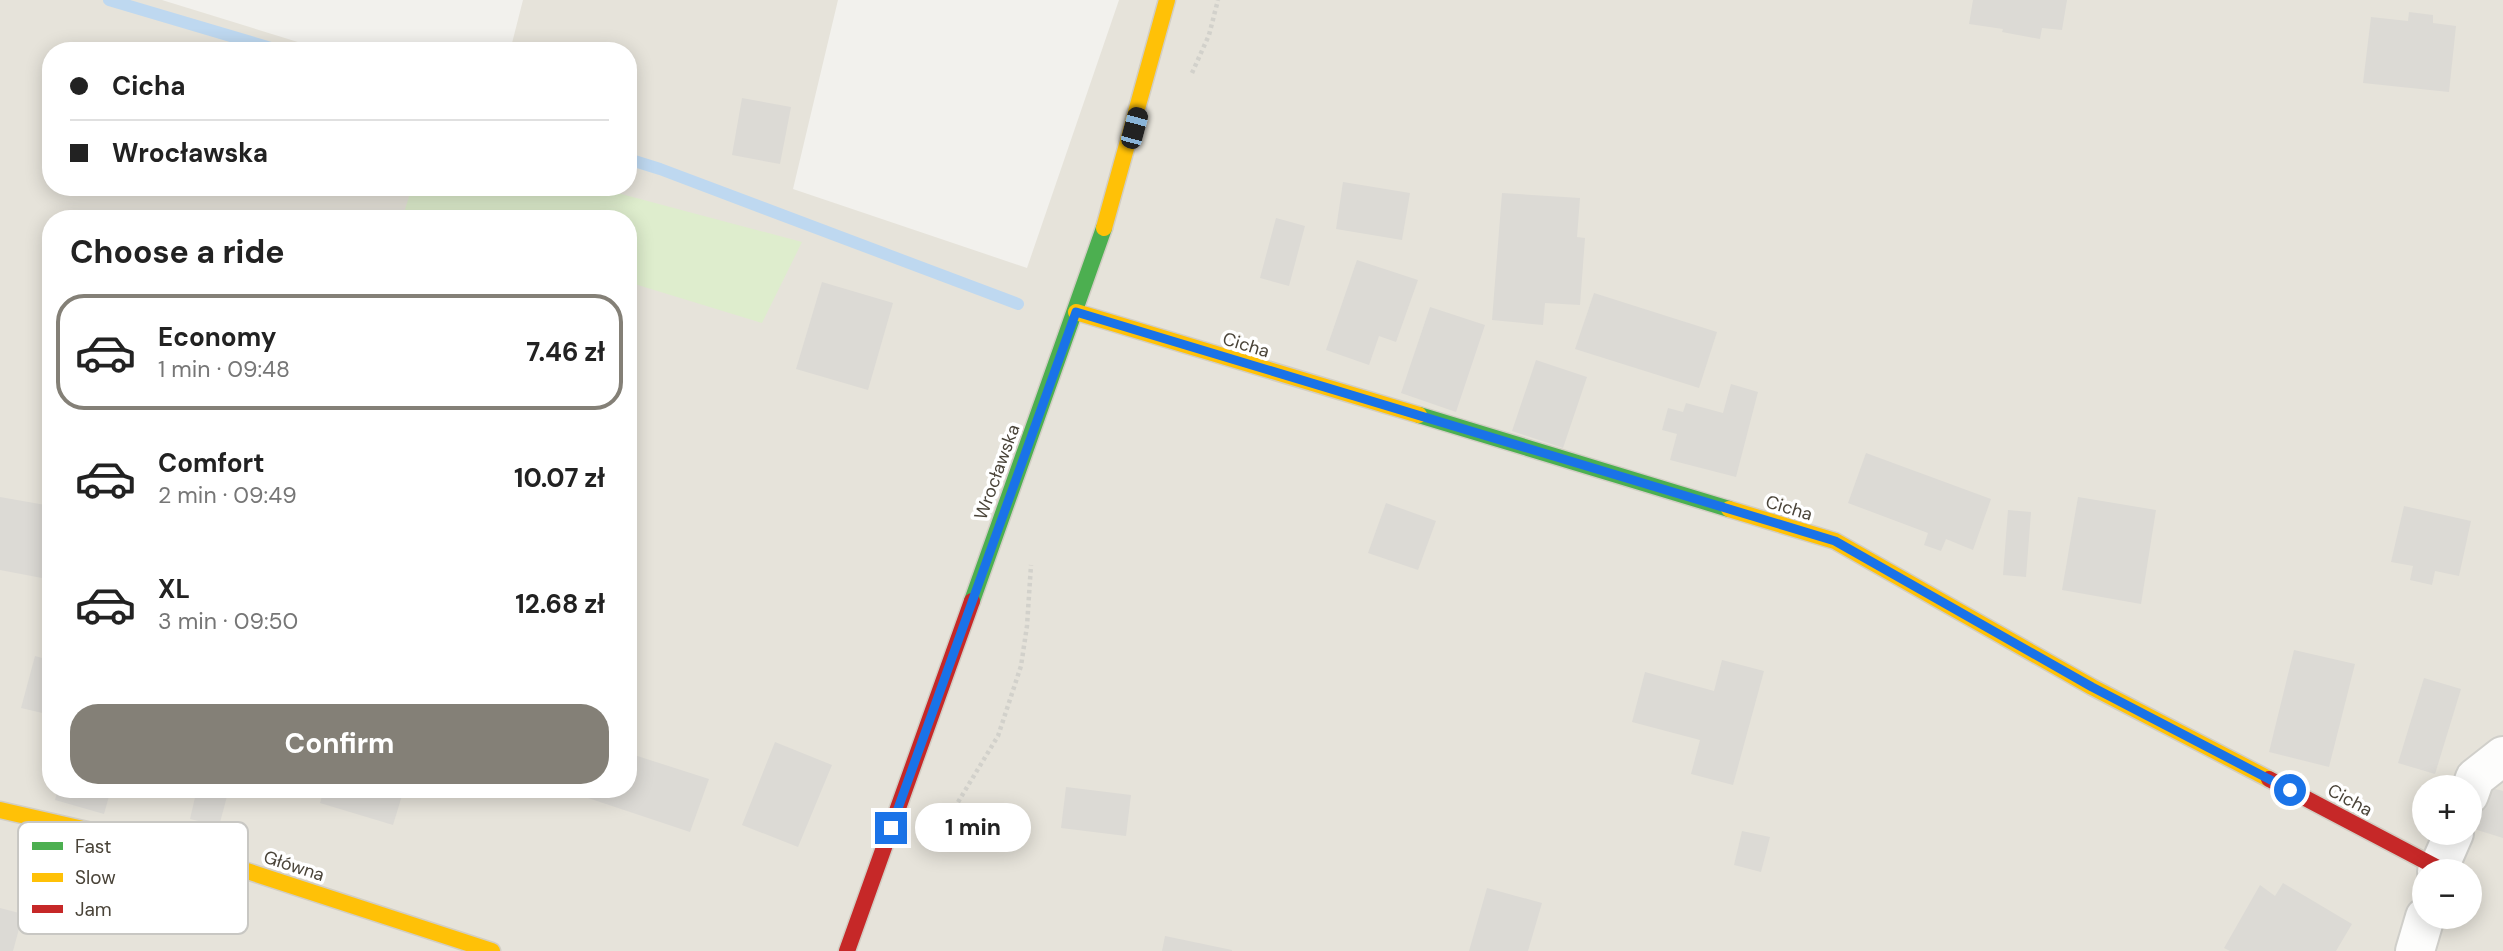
<!DOCTYPE html>
<html lang="en">
<head>
<meta charset="utf-8">
<style>
  body { margin:0; font-family:"DM Sans",sans-serif; background:#f2f2f2; color:#222; height:100vh; display:flex; flex-direction:column; font-size:26px; white-space:nowrap }
  * { box-sizing:border-box; margin:0 }
  p { font-size:23px; color:#767676 }
  .icon { flex:none; width:38px; height:38px; fill:none; stroke:currentColor; stroke-width:2; stroke-linecap:round; stroke-linejoin:round }
  .map { position:relative; flex:1; overflow:hidden }
  .drawer { position:absolute; left:42px; top:210px; width:595px; height:588px; display:flex; flex-direction:column; background:#fff; border-radius:28px; box-shadow:0 4px 18px #0003 }
  .drawer>* { flex:none }
  .guide { position:absolute; left:42px; top:42px; width:595px; height:154px; border-radius:28px; box-shadow:0 4px 18px #0003; display:grid; align-content:center; height:154px; padding:0 28px; background:#fff }
  .tools { position:absolute; left:2412px; top:775px; display:grid; gap:14px }
  .tools a { display:grid; place-items:center; width:70px; height:70px; border-radius:50%; background:#fff; box-shadow:0 4px 18px #0003; font-size:35px }
  .end { position:absolute; width:32px; height:32px; margin:-16px; border:9px solid #1a73e8; background:#fff; box-shadow:0 0 0 4px #fff }
  .from { border-radius:50% }
  .bubble { position:absolute; height:49px; border-radius:24px; background:#fff; box-shadow:0 4px 18px #0003; font-size:23px; font-weight:700; line-height:49px; text-align:center }
  .car { position:absolute; width:21px; height:42px; margin:-21px -10px; border-radius:9px; box-shadow:0 0 5px 2px #0007; background:linear-gradient(#222 24%,#8ab4d8 0 40%,#222 0 76%,#8ab4d8 0 86%,#222 0) }
  .guide b { display:flex; align-items:center; gap:24px; height:66px; font-size:26px }
  .guide b+b { border-top:2px solid #e0e0e0 }
  .guide i { width:18px; height:18px; background:#222 }
  ul { padding:0; list-style:none }
  li { display:flex; align-items:center; gap:21px; height:116px; margin:0 14px 10px; padding:0 14px; border:4px solid transparent; border-radius:28px }
  li div { flex:1 }
  li b { display:block; font-size:26px }
  li em { font-style:normal; font-weight:700 }
  li.on { border-color:#848077 }
  li>.icon { width:63px; height:63px; stroke-width:1.5 }
  h2 { padding:0 28px; font-size:32px; line-height:84px }
  .action { display:flex; gap:14px; margin-top:auto; padding:14px 28px }
  .action a { flex:1; height:80px; border-radius:28px; background:#848077; color:#fff; font-size:28px; font-weight:700; line-height:80px; text-align:center }
  .map>svg:first-child { display:block }
  .residential { fill:#e6e3da; fill-rule:evenodd }
  .green { fill:#deedcd }
  .lines { fill:none; stroke-linecap:round; stroke-linejoin:round }
  .stream { stroke:#bed8f0; stroke-width:12 }
  .building { fill:#dcdad5 }
  .street-casing { stroke:#d0cfca; stroke-width:42 }
  .fast-casing { stroke:#d2cec4; stroke-width:19 }
  .slow-casing { stroke:#d2cec4; stroke-width:19 }
  .jam-casing { stroke:#d2cec4; stroke-width:19 }
  .path { stroke:#d2d1cb; stroke-width:4.5; stroke-dasharray:3.5 3.5; stroke-linecap:butt }
  .street { stroke:#fdfdfc; stroke-width:38 }
  .fast { stroke:#4caf50; stroke-width:16 }
  .slow { stroke:#ffc107; stroke-width:16 }
  .jam { stroke:#c62828; stroke-width:16 }
  .route { stroke:#1a73e8; stroke-width:9 }
  .labels { text-anchor:middle; dominant-baseline:central; stroke-width:7; stroke-linejoin:round; paint-order:stroke }
  .street-label { font-size:18px; fill:#494338; stroke:#fff }
  .key { fill:#fff; stroke:#c8c7c3; stroke-width:2 }
  .key-label { font-size:19px; fill:#494338 }
</style>
</head>
<body>
<div class="map">
<svg width="2503" height="951" viewBox="0 0 2503 951">
  <rect width="100%" height="100%" fill="#f2f1ed"/>
  <path class="residential" d="M 0,0 L 162,0 L 327,51 L 51,51 L 51,187 L 628,187 L 628,51 L 510,51 L 523,0 L 838,0 L 793,189 L 1027,268 L 1119,0 L 2503,0 L 2503,951 L 0,951 ZM 51,219 L 628,219 L 628,789 L 51,789 ZM 2424,788 L 2469,788 L 2469,833 L 2424,833 ZM 2424,872 L 2469,872 L 2469,917 L 2424,917 Z"/>
  <path class="green" d="M 412,187 L 595,187 L 802,242 L 762,323 L 628,282 L 628,219 L 402,219 Z"/>
  <g class="lines">
    <g class="stream">
      <path d="M 109,0 L 281,51"/>
      <path d="M 628,159 L 660,169 L 1018,304"/>
    </g>
  </g>
  <g class="building">
    <path d="M 1973,0 L 2067,0 L 2062,30 L 2042,28 L 2040,39 L 2002,32 L 2003,29 L 1969,24 Z"/>
    <path d="M 2409,12 L 2433,15 L 2433,23 L 2456,26 L 2449,92 L 2363,83 L 2371,17 L 2408,21 Z"/>
    <path d="M 742,98 L 791,107 L 780,164 L 732,155 Z"/>
    <path d="M 1343,182 L 1410,193 L 1402,240 L 1336,229 Z"/>
    <path d="M 1502,193 L 1580,198 L 1577,237 L 1585,238 L 1580,305 L 1545,303 L 1543,325 L 1492,320 Z"/>
    <path d="M 1276,218 L 1305,226 L 1289,286 L 1260,278 Z"/>
    <path d="M 1357,260 L 1418,280 L 1396,342 L 1379,336 L 1369,365 L 1326,350 Z"/>
    <path d="M 822,282 L 893,303 L 868,390 L 796,369 Z"/>
    <path d="M 1594,293 L 1717,332 L 1699,388 L 1575,349 Z"/>
    <path d="M 1430,307 L 1485,325 L 1456,412 L 1401,393 Z"/>
    <path d="M 1536,360 L 1587,377 L 1563,448 L 1512,431 Z"/>
    <path d="M 1731,384 L 1758,392 L 1736,477 L 1670,460 L 1677,434 L 1662,430 L 1668,408 L 1683,412 L 1686,403 L 1723,413 Z"/>
    <path d="M 1866,453 L 1991,499 L 1973,550 L 1946,539 L 1941,551 L 1924,545 L 1928,533 L 1848,503 Z"/>
    <path d="M 0,497 L 51,506 L 51,533 L 42,578 L 0,570 Z"/>
    <path d="M 2078,497 L 2156,510 L 2141,604 L 2062,590 Z"/>
    <path d="M 1386,503 L 1436,521 L 1418,570 L 1368,553 Z"/>
    <path d="M 2404,506 L 2471,521 L 2459,576 L 2435,571 L 2432,585 L 2410,580 L 2413,566 L 2391,562 Z"/>
    <path d="M 2008,510 L 2031,512 L 2026,577 L 2003,575 Z"/>
    <path d="M 2294,650 L 2355,664 L 2329,767 L 2269,752 Z"/>
    <path d="M 35,656 L 49,660 L 45,675 L 51,677 L 51,715 L 21,708 Z"/>
    <path d="M 1722,660 L 1764,671 L 1733,785 L 1691,774 L 1700,740 L 1632,722 L 1645,672 L 1714,691 Z"/>
    <path d="M 2424,678 L 2461,689 L 2435,774 L 2398,763 Z"/>
    <path d="M 775,742 L 832,765 L 798,847 L 742,825 Z"/>
    <path d="M 628,753 L 709,779 L 690,832 L 564,790 L 628,789 Z"/>
    <path d="M 1066,787 L 1131,795 L 1126,836 L 1061,828 Z"/>
    <path d="M 2488,787 L 2503,791 L 2503,838 L 2474,829 Z"/>
    <path d="M 58,789 L 111,789 L 104,814 L 55,800 Z"/>
    <path d="M 197,789 L 229,789 L 219,826 L 190,819 Z"/>
    <path d="M 324,789 L 404,789 L 393,825 L 320,803 Z"/>
    <path d="M 1742,831 L 1770,837 L 1761,872 L 1734,865 Z"/>
    <path d="M 2283,883 L 2352,924 L 2336,951 L 2230,951 L 2224,948 L 2260,885 L 2275,896 Z"/>
    <path d="M 1487,888 L 1542,903 L 1528,951 L 1469,951 Z"/>
    <path d="M 0,908 L 23,914 L 13,951 L 0,951 Z"/>
    <path d="M 1165,936 L 1232,950 L 1232,951 L 1162,951 Z"/>
  </g>
  <g class="lines">
    <g class="street-casing">
      <g id="street">
        <path d="M 2469,795 L 2475,778 L 2503,756"/>
        <path d="M 2437,872 L 2454,833"/>
        <path d="M 2415,951 L 2425,917"/>
      </g>
    </g>
    <g class="fast-casing">
      <g id="fast">
        <path d="M 1419,415 L 1729,509"/>
        <path d="M 972,601 L 1104,228"/>
      </g>
    </g>
    <g class="slow-casing">
      <g id="slow">
        <path d="M 1104,228 L 1167,0"/>
        <path d="M 1076,312 L 1419,415"/>
        <path d="M 1729,509 L 1835,541 L 2092,687 L 2269,779"/>
        <path d="M 0,810 L 201,856 L 492,951"/>
      </g>
    </g>
    <g class="jam-casing">
      <g id="jam">
        <path d="M 2269,779 L 2438,868"/>
        <path d="M 847,951 L 972,601"/>
      </g>
    </g>
    <g class="path">
      <path d="M 1192,73 L 1209,35 L 1218,0"/>
      <path d="M 929,850 L 998,736 L 1021,666 L 1027,626 L 1031,565"/>
    </g>
    <use href="#street" class="street"/>
    <use href="#fast" class="fast"/>
    <use href="#slow" class="slow"/>
    <use href="#jam" class="jam"/>
  </g>
  <g class="lines">
    <path class="route" d="M 891,828 L 1076,312 L 1835,541 L 2092,687 L 2290,790"/>
  </g>
  <g class="labels">
    <g class="street-label">
      <text transform="translate(1246 345) rotate(17)">Cicha</text>
      <text transform="translate(997 472) rotate(-70)">Wrocławska</text>
      <text transform="translate(1789 508) rotate(17)">Cicha</text>
      <text transform="translate(2350 800) rotate(28)">Cicha</text>
      <text transform="translate(294 866) rotate(18)">Główna</text>
    </g>
  </g>
  <rect x="18" y="822" width="230" height="112" rx="10" class="key"/>
  <rect x="32" y="842" width="31" height="8" fill="#4caf50"/>
  <rect x="32" y="873" width="31" height="9" fill="#ffc107"/>
  <rect x="32" y="905" width="31" height="8" fill="#c62828"/>
  <g class="key-label">
    <text x="75" y="853">Fast</text>
    <text x="75" y="884">Slow</text>
    <text x="75" y="916">Jam</text>
  </g>
</svg>
<div class="tools">
<a>+</a>
<a>−</a>
</div>
<i class="end from" style="left:2290px;top:790px"></i>
<i class="end" style="left:891px;top:828px"></i>
<div class="bubble" style="left:915px;top:803px;width:116px">1 min</div>
<i class="car" style="left:1134px;top:128px;rotate:15deg"></i>
<div class="guide">
<b><i class="from"></i>Cicha</b>
<b><i></i>Wrocławska</b>
</div>
<section class="drawer">
<h2>Choose a ride</h2>
<ul>
<li class="on"><svg class="icon" aria-label="car" viewBox="0 0 24 24"><path d="M5 17H2v-5l4-1 3-4h7l3 4 3 1v5h-3M9 17h6M6 11h13"/><circle cx="7" cy="17" r="2"/><circle cx="17" cy="17" r="2"/></svg><div><b>Economy</b><p>1 min · 09:48</p></div><em>7.46 zł</em></li>
<li><svg class="icon" aria-label="car" viewBox="0 0 24 24"><path d="M5 17H2v-5l4-1 3-4h7l3 4 3 1v5h-3M9 17h6M6 11h13"/><circle cx="7" cy="17" r="2"/><circle cx="17" cy="17" r="2"/></svg><div><b>Comfort</b><p>2 min · 09:49</p></div><em>10.07 zł</em></li>
<li><svg class="icon" aria-label="car" viewBox="0 0 24 24"><path d="M5 17H2v-5l4-1 3-4h7l3 4 3 1v5h-3M9 17h6M6 11h13"/><circle cx="7" cy="17" r="2"/><circle cx="17" cy="17" r="2"/></svg><div><b>XL</b><p>3 min · 09:50</p></div><em>12.68 zł</em></li>
</ul>
<div class="action"><a>Confirm</a></div>
</section>
</div>
</body>
</html>
